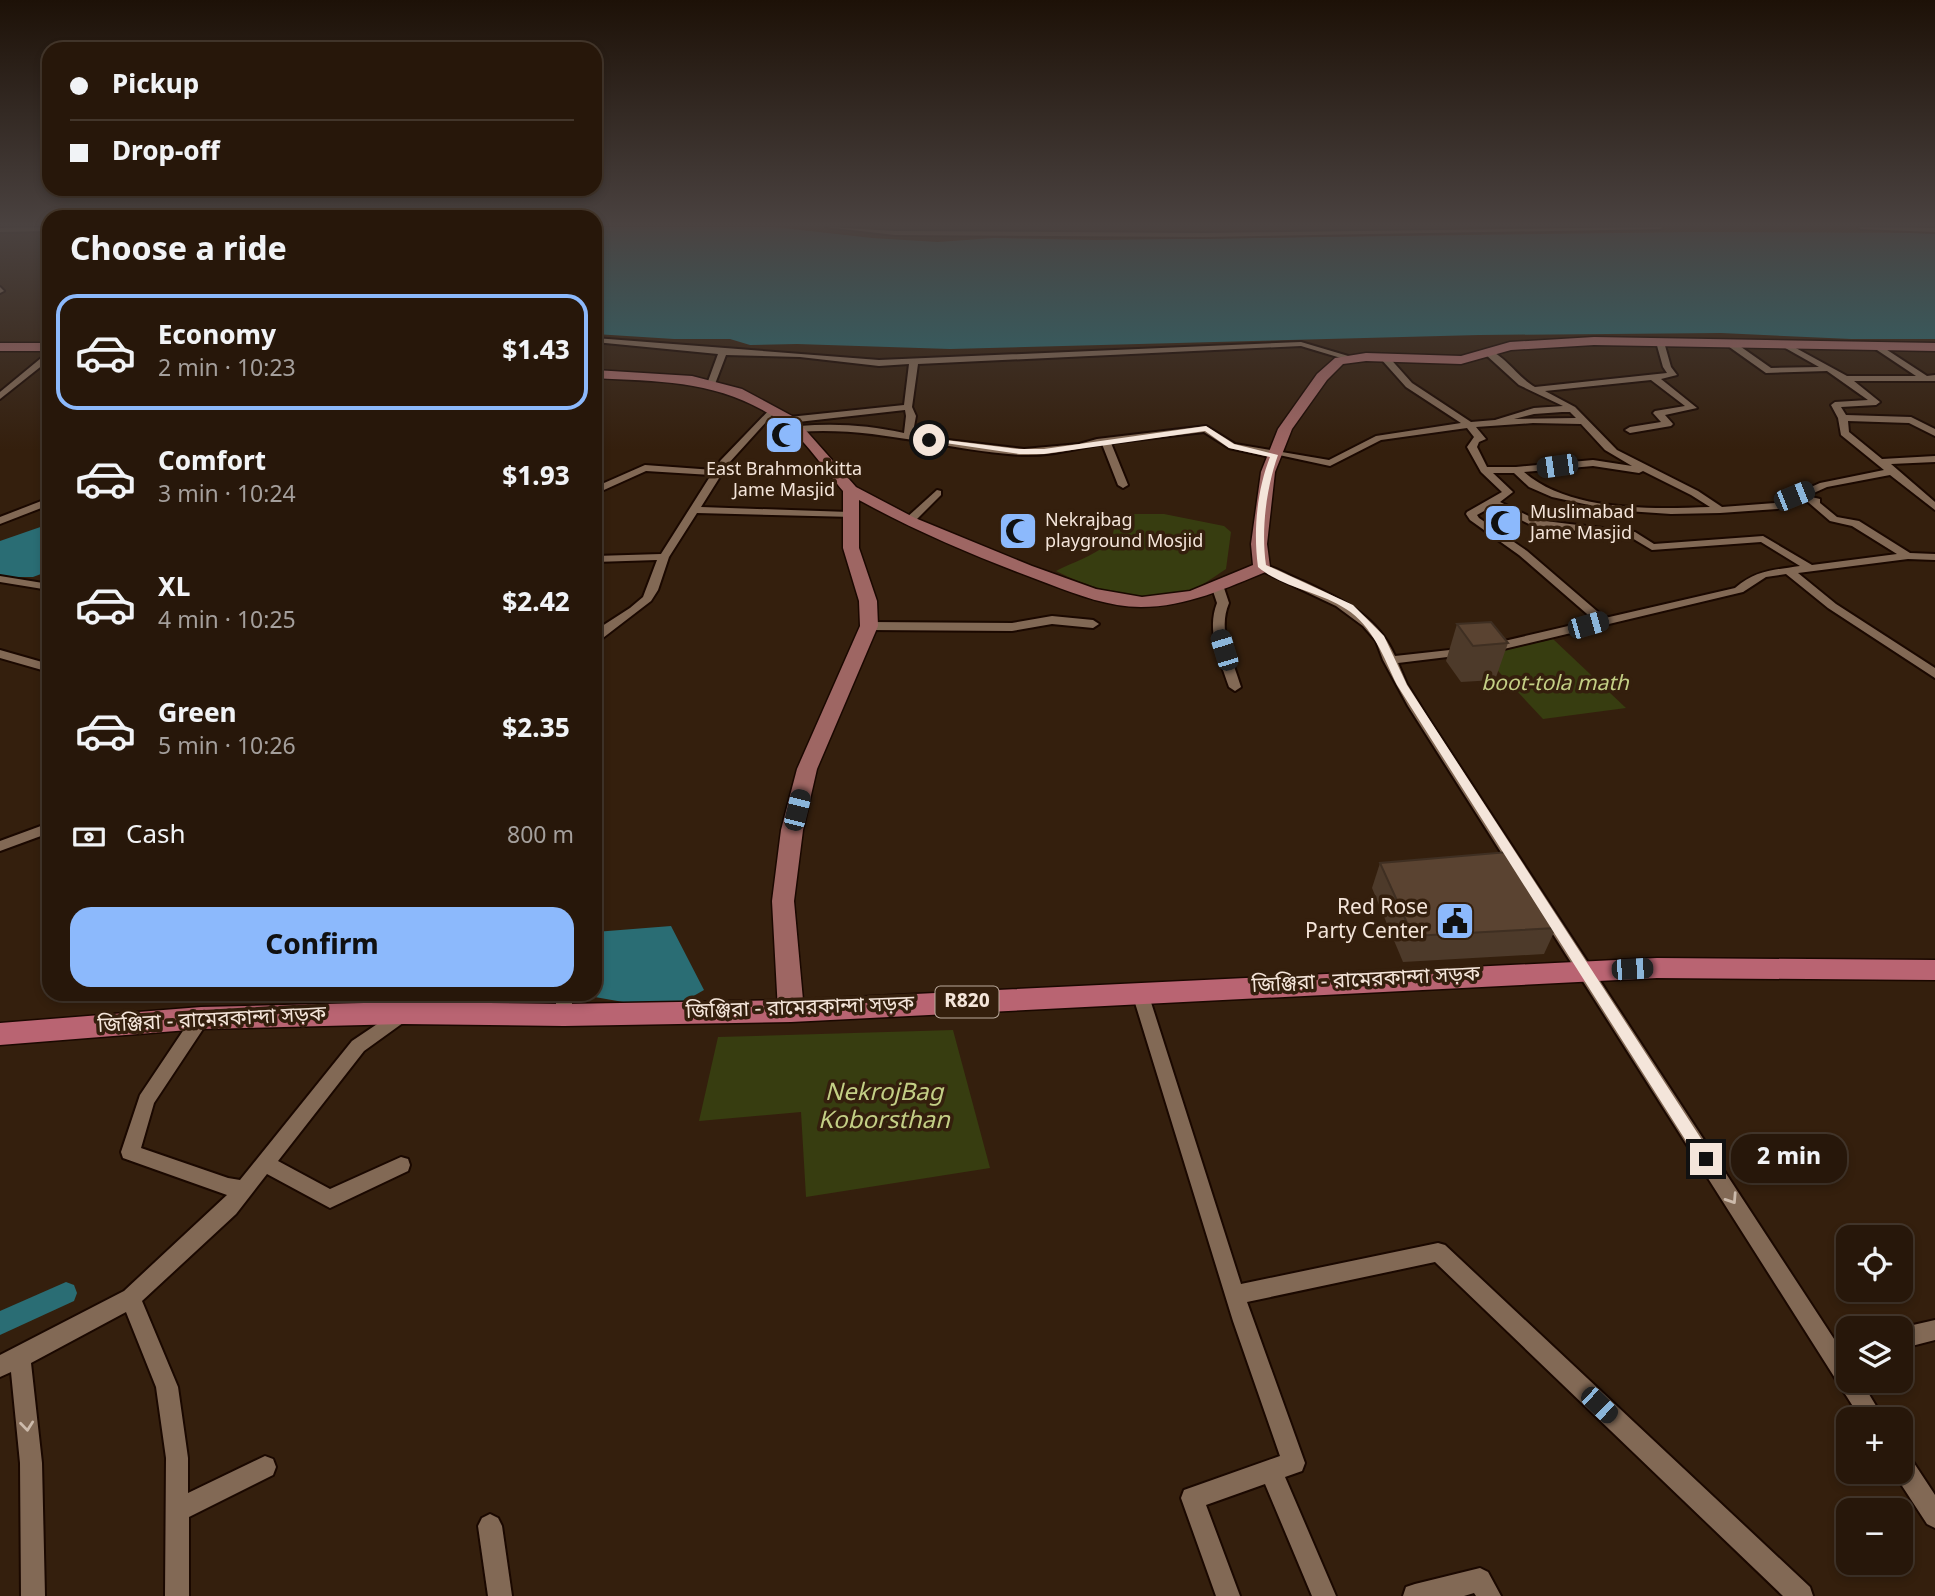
<!DOCTYPE html>
<html lang="en">
<head>
<meta charset="utf-8">
<style>
  body { margin:0; font-family:Georgia,"Noto Sans Bengali",serif; background:#2f2013; color:#f1f3f6; height:100vh; display:flex; flex-direction:column; font-size:26px; white-space:nowrap }
  * { box-sizing:border-box; margin:0 }
  p { font-size:23px; color:#a49f9c }
  .icon { flex:none; width:38px; height:38px; fill:none; stroke:currentColor; stroke-width:2; stroke-linecap:round; stroke-linejoin:round }
  .map { position:relative; flex:1; overflow:hidden }
  .sheet { position:absolute; left:42px; top:210px; width:560px; height:791px; display:flex; flex-direction:column; background:#27170a; border-radius:21px; box-shadow:0 4px 10px #0003,0 0 0 2px #43362b }
  .sheet>* { flex:none }
  .top-card { position:absolute; left:42px; top:42px; width:560px; height:154px; border-radius:21px; box-shadow:0 4px 10px #0003,0 0 0 2px #43362b; display:grid; align-content:center; height:154px; padding:0 28px; background:#27170a }
  .controls { position:absolute; left:1836px; top:1225px; display:grid; gap:14px }
  .controls a { display:grid; place-items:center; width:77px; height:77px; border-radius:14px; background:#27170a; box-shadow:0 4px 10px #0003,0 0 0 2px #43362b; font-size:35px }
  .end { position:absolute; width:32px; height:32px; margin:-16px; border:9px solid #f4e5da; background:#111; box-shadow:0 0 0 4px #111 }
  .from { border-radius:50% }
  .bubble { position:absolute; height:49px; border-radius:21px; background:#27170a; box-shadow:0 4px 10px #0003,0 0 0 2px #43362b; font-size:23px; font-weight:700; line-height:49px; text-align:center }
  .car { position:absolute; width:21px; height:42px; margin:-21px -10px; border-radius:9px; box-shadow:0 0 5px 2px #0007; background:linear-gradient(#222 24%,#8ab4d8 0 40%,#222 0 76%,#8ab4d8 0 86%,#222 0) }
  .top-card b { display:flex; align-items:center; gap:24px; height:66px; font-size:26px }
  .top-card b+b { border-top:2px solid #43362b }
  .top-card i { width:18px; height:18px; background:#f1f3f6 }
  ul { padding:0; list-style:none }
  li { display:flex; align-items:center; gap:21px; height:116px; margin:0 14px 10px; padding:0 14px; border:4px solid transparent; border-radius:21px }
  li div { flex:1 }
  li b { display:block; font-size:26px }
  li em { font-style:normal; font-weight:700 }
  li.selected { border-color:#8cb9fc }
  li>.icon { width:63px; height:63px; stroke-width:1.5 }
  h2 { padding:0 28px; font-size:32px; line-height:84px }
  .pay { display:flex; align-items:center; gap:18px; height:77px; padding:0 28px; font-size:26px }
  .pay p { margin-inline-start:auto }
  .cta { display:flex; gap:14px; margin-top:auto; padding:14px 28px }
  .cta a { flex:1; height:80px; border-radius:21px; background:#8cb9fc; color:#111; font-size:28px; font-weight:700; line-height:80px; text-align:center }
  .map>svg:first-child { display:block }
  .green { fill:#373d10 }
  .water { fill:#2a6d74 }
  .lines { fill:none; stroke-linecap:round; stroke-linejoin:round }
  .canal { fill:#2a6d74; fill-rule:evenodd }
  .street-casing { stroke:#1a0800; stroke-width:4 }
  .secondary-casing { stroke:#1a0800; stroke-width:3 }
  .primary-casing { stroke:#1a0800; stroke-width:3 }
  .street { fill:#826955; fill-rule:evenodd }
  .secondary { fill:#9e6663; fill-rule:evenodd }
  .primary { fill:#b96472; fill-rule:evenodd }
  .wall { fill:#4d3a2a }
  .building { fill:#5a4331; stroke:#3f2f22; stroke-width:2 }
  .oneway { stroke:#ccbaab }
  .route { fill:#f4e5da }
  .labels { text-anchor:middle; dominant-baseline:central; stroke-width:7; stroke-linejoin:round; paint-order:stroke }
  .far-poi-label { font-size:18px; fill:#f4e5da; stroke:#341f0d; text-anchor:start }
  .shield { fill:#341f0d; stroke:#baaa9c; stroke-width:2 }
  .shield-label { font-size:19px; font-weight:bold; fill:#f4e5da }
  .park-label { font-size:21px; font-style:italic; fill:#c3cf85; stroke:#341f0d }
  .poi-label { font-size:21px; fill:#f4e5da; stroke:#341f0d; text-anchor:end }
  .street-label { font-size:21px; fill:#f4e5da; stroke:#341f0d }
  .near-park-label { font-size:24px; font-style:italic; fill:#c3cf85; stroke:#341f0d }
</style>
</head>
<body>
<div class="map">
<svg width="1935" height="1596" viewBox="0 0 1935 1596">
  <rect width="100%" height="100%" fill="#341f0d"/>
  <g class="green">
    <path d="M 1132,514 L 1164,514 L 1224,526 L 1231,532 L 1226,569 C 1211,579 1195,591 1178,594 C 1135,601 1094,590 1056,571 C 1071,563 1093,556 1106,545 C 1121,530 1105,521 1132,514 Z"/>
    <path d="M 1553,639 L 1626,708 L 1543,719 L 1483,655 Z"/>
    <path d="M 953,1030 L 990,1168 L 806,1197 L 801,1112 L 699,1121 L 718,1037 Z"/>
  </g>
  <g class="water">
    <path d="M 595,227 L 774,227 L 872,238 L 938,242 L 994,238 L 1098,240 L 1692,232 L 1935,233 L 1935,339 L 1851,339 L 1721,333 L 1479,335 L 950,349 L 797,344 L 750,345 L 730,339 L 674,339 L 595,334 Z"/>
    <path d="M 49,524 L 49,571 L 33,577 L 0,577 L 0,541 Z"/>
    <path d="M 671,926 L 704,990 L 669,1010 L 589,996 L 595,994 L 595,932 Z"/>
  </g>
  <g class="lines">
    <path class="canal" d="M 66,1282 L 74,1285 L 77,1293 L 74,1301 L 0,1335 L 0,1311 Z"/>
    <g class="street-casing">
      <g id="street">
        <path d="M 49,227 L 49,231 L 0,232 L 0,228 Z"/>
        <path d="M 826,227 L 895,231 L 1204,233 L 1663,227 L 1660,229 L 1204,237 L 895,235 Z"/>
        <path d="M 1858,227 L 1935,228 L 1935,232 L 1861,229 Z"/>
        <path d="M 0,287 L 4,291 L 0,293 Z"/>
        <path d="M 595,338 L 879,360 L 1301,342 L 1355,358 L 1351,361 L 1301,346 L 918,364 L 912,407 L 916,416 L 913,432 L 914,436 L 1024,449 L 1079,444 L 1097,439 L 1206,426 L 1235,444 L 1329,460 L 1376,436 L 1461,423 L 1406,387 L 1381,359 L 1381,355 L 1387,355 L 1412,383 L 1471,422 L 1495,420 L 1534,408 L 1563,406 L 1519,385 L 1485,354 L 1485,350 C 1501,350 1519,379 1535,387 L 1667,373 L 1663,367 L 1656,342 L 1660,340 L 1664,342 L 1671,367 L 1677,375 L 1661,379 L 1697,408 L 1665,415 L 1673,424 L 1671,426 L 1630,433 L 1625,430 L 1630,427 L 1661,422 L 1653,413 L 1655,411 L 1685,406 L 1651,380 L 1545,391 L 1575,407 L 1617,450 L 1698,491 L 1722,507 L 1775,503 L 1820,483 L 1884,470 L 1841,435 L 1838,418 L 1831,405 L 1835,402 L 1868,400 L 1827,371 L 1766,373 L 1728,346 L 1728,342 L 1734,342 L 1771,368 L 1819,367 L 1780,345 L 1780,341 L 1783,341 L 1847,376 L 1916,376 L 1871,346 L 1878,344 L 1927,376 L 1935,375 L 1935,381 L 1854,381 L 1880,402 L 1876,405 L 1841,407 L 1846,415 L 1911,417 L 1935,429 L 1935,436 L 1909,423 L 1848,421 L 1849,432 L 1882,459 L 1935,456 L 1935,462 L 1891,464 L 1935,502 L 1935,510 L 1890,475 L 1827,487 L 1807,496 L 1820,499 L 1820,503 L 1837,517 L 1859,521 L 1910,553 L 1935,554 L 1935,560 L 1908,559 L 1798,573 L 1836,604 L 1935,668 L 1935,678 L 1828,608 L 1786,574 L 1766,577 L 1743,592 L 1491,652 L 1487,651 L 1485,648 L 1487,645 L 1594,620 L 1519,555 L 1470,520 L 1466,514 L 1467,512 L 1502,492 L 1481,472 L 1467,447 L 1474,437 L 1467,428 L 1381,440 L 1330,466 L 1279,455 L 1274,458 L 1229,448 L 1204,432 L 1111,443 L 1128,485 L 1123,488 L 1118,485 L 1102,444 C 1076,449 1049,456 1022,455 C 947,451 875,426 799,432 L 794,429 L 799,426 C 835,423 869,425 904,433 L 906,416 L 905,410 L 789,423 L 784,420 L 789,417 L 904,405 L 909,364 L 879,366 L 800,357 L 726,355 L 715,384 L 711,387 L 707,384 L 718,354 L 595,342 ZM 1562,412 L 1570,412 L 1576,418 L 1514,419 L 1534,414 ZM 1533,423 L 1581,424 L 1605,450 L 1632,466 L 1593,460 L 1516,467 L 1487,467 L 1477,447 L 1479,442 L 1486,439 L 1476,427 ZM 1593,466 L 1639,473 L 1643,471 L 1691,495 L 1710,507 C 1652,509 1570,512 1524,472 ZM 1493,473 L 1514,473 L 1529,487 L 1552,497 L 1612,510 L 1671,514 L 1720,513 L 1777,509 L 1798,500 L 1808,502 L 1830,521 L 1852,526 L 1897,554 L 1812,565 L 1763,536 L 1654,544 L 1635,532 L 1537,520 L 1500,502 L 1513,492 ZM 1493,506 L 1531,525 L 1632,538 L 1652,550 L 1761,542 L 1800,566 C 1774,570 1756,570 1735,588 L 1605,618 L 1527,551 L 1479,518 L 1477,515 Z"/>
        <path d="M 46,354 L 49,354 L 49,360 L 0,399 L 0,392 Z"/>
        <path d="M 772,407 L 777,410 L 775,412 L 728,464 L 701,507 L 849,512 L 853,513 L 853,517 L 697,513 L 669,557 L 658,590 L 651,601 L 595,644 L 596,630 L 630,608 L 643,597 L 657,560 L 595,562 L 595,556 L 661,554 L 711,475 L 646,471 L 595,494 L 595,487 L 645,465 L 714,470 L 721,460 Z"/>
        <path d="M 937,490 L 941,491 L 941,495 L 913,523 L 905,523 L 905,519 Z"/>
        <path d="M 49,498 L 49,505 L 0,524 L 0,517 Z"/>
        <path d="M 1262,564 C 1274,567 1286,574 1298,579 C 1337,597 1377,614 1395,656 L 1468,648 L 1470,651 L 1468,654 L 1464,655 L 1398,663 L 1407,684 L 1427,716 L 1838,1345 L 1848,1342 L 1848,1381 L 1861,1381 L 1884,1419 L 1861,1419 L 1408,706 L 1383,660 L 1376,641 L 1363,626 L 1336,606 L 1258,569 L 1258,565 Z"/>
        <path d="M 0,576 L 49,584 L 49,590 L 0,582 Z"/>
        <path d="M 1217,582 L 1223,585 L 1229,603 C 1217,631 1233,660 1241,687 L 1235,691 L 1229,687 C 1220,660 1206,631 1217,603 L 1211,585 Z"/>
        <path d="M 1052,616 L 1093,620 L 1099,624 L 1093,628 L 1052,624 L 1012,631 L 869,630 L 863,626 L 869,622 L 1012,623 Z"/>
        <path d="M 0,650 L 49,664 L 49,672 L 0,658 Z"/>
        <path d="M 49,823 L 49,833 L 0,851 L 0,841 Z"/>
        <path d="M 1140,986 L 1146,988 L 1148,993 L 1241,1284 L 1438,1243 L 1445,1245 L 1810,1587 L 1813,1596 L 1783,1596 L 1435,1262 L 1247,1302 L 1305,1463 L 1302,1471 L 1285,1477 L 1336,1596 L 1312,1596 L 1265,1484 L 1206,1505 L 1240,1596 L 1216,1596 L 1181,1498 L 1184,1490 L 1280,1456 L 1233,1321 L 1132,993 L 1134,988 Z"/>
        <path d="M 556,994 L 572,994 L 572,1015 L 570,1020 L 564,1022 L 558,1020 L 556,1015 Z"/>
        <path d="M 401,1008 L 407,1010 L 409,1015 L 407,1020 L 364,1051 L 278,1161 L 330,1189 L 401,1157 L 408,1159 L 410,1165 L 408,1171 L 330,1208 L 267,1174 L 236,1214 L 142,1301 L 178,1387 L 188,1458 L 188,1493 L 265,1456 L 273,1459 L 276,1467 L 273,1475 L 189,1517 L 189,1596 L 165,1596 L 166,1458 L 156,1387 L 126,1312 L 31,1363 L 42,1463 L 45,1596 L 21,1596 L 20,1463 L 11,1372 L 0,1377 L 0,1355 L 124,1291 L 227,1195 L 123,1158 L 121,1152 L 140,1095 L 195,1013 L 201,1011 L 207,1013 L 209,1018 L 207,1023 L 154,1103 L 141,1148 L 228,1178 L 240,1180 L 352,1041 Z"/>
        <path d="M 1935,1320 L 1935,1340 L 1900,1349 L 1900,1328 Z"/>
        <path d="M 1900,1451 L 1908,1454 L 1935,1495 L 1935,1528 L 1927,1524 L 1893,1472 L 1900,1472 Z"/>
        <path d="M 490,1514 L 498,1518 L 502,1526 L 512,1596 L 488,1596 L 478,1526 L 482,1518 Z"/>
        <path d="M 1480,1568 L 1488,1572 L 1501,1596 L 1476,1596 L 1474,1593 L 1464,1596 L 1403,1596 L 1406,1587 L 1415,1584 Z"/>
      </g>
    </g>
    <g class="secondary-casing">
      <g id="secondary">
        <path d="M 1594,337 L 1935,343 L 1935,351 L 1594,345 L 1511,350 L 1461,364 L 1366,361 L 1343,364 L 1327,380 L 1292,429 L 1275,472 L 1267,544 L 1270,567 L 1268,571 C 1226,588 1187,607 1141,607 C 1109,607 1078,595 1049,584 C 984,560 919,533 859,500 L 859,548 L 877,601 L 878,626 L 817,769 L 803,830 L 794,901 L 804,1011 L 800,1018 L 791,1021 L 782,1018 L 778,1011 L 772,901 L 781,830 L 797,769 L 860,626 L 859,601 L 843,548 L 843,491 C 827,472 801,435 782,422 C 721,380 665,382 595,378 L 595,370 L 692,376 L 742,389 L 794,417 L 856,487 L 915,518 L 1032,566 L 1096,589 L 1142,597 L 1190,591 L 1253,565 L 1251,544 L 1261,472 L 1278,429 L 1317,374 L 1335,358 L 1366,353 L 1461,356 L 1510,342 Z"/>
        <rect x="0" y="343" width="49" height="8"/>
      </g>
    </g>
    <g class="primary-casing">
      <path id="primary" d="M 1657,958 L 1935,960 L 1935,980 L 1657,978 L 791,1022 L 564,1026 L 404,1024 L 201,1029 L 0,1045 L 0,1023 L 201,1007 L 404,1002 L 564,1004 L 791,1000 Z"/>
    </g>
    <use href="#street" class="street"/>
    <use href="#secondary" class="secondary"/>
    <use href="#primary" class="primary"/>
  </g>
  <g class="wall">
    <path d="M 1457,624 L 1508,643 L 1495,680 L 1461,682 L 1446,661 Z"/>
    <path d="M 1380,863 L 1556,928 L 1544,954 L 1403,962 L 1372,888 Z"/>
  </g>
  <g class="building">
    <path d="M 1491,622 L 1508,643 L 1473,646 L 1457,624 Z"/>
    <path d="M 1508,852 L 1556,928 L 1413,936 L 1380,863 Z"/>
  </g>
  <defs><path id="oneway-chevron" d="M-2-3.5L2.5 0L-2 3.5" fill="none" stroke-width="1.6" stroke-linecap="round" stroke-linejoin="round" transform="scale(1.75)"/></defs>
  <g class="oneway">
    <use href="#oneway-chevron" transform="translate(1732 1199) rotate(57)"/>
    <use href="#oneway-chevron" transform="translate(27 1426) rotate(84)"/>
  </g>
  <linearGradient id="sky" x2="0" y2="1"><stop stop-color="#1d1107"/><stop offset="0.5" stop-color="#4a4240"/><stop offset="1" stop-color="#4a4240" stop-opacity="0"/></linearGradient>
  <rect width="1935" height="450" fill="url(#sky)"/>
  <path class="route" d="M 1206,426 L 1234,444 L 1278,455 C 1266,489 1261,530 1266,565 L 1353,605 L 1384,636 L 1407,685 L 1711,1154 L 1713,1159 L 1711,1163 L 1700,1163 L 1397,685 C 1384,658 1373,626 1346,609 C 1319,591 1283,588 1258,567 C 1253,531 1257,490 1270,457 L 1229,448 L 1205,431 L 1044,454 L 1019,454 L 925,440 L 929,438 L 1019,449 L 1044,449 Z"/>
  <defs>
    <g id="mosque-square" transform="scale(2.0125)"><rect x="-9" y="-9" width="18" height="18" rx="4" fill="#8cb9fc" stroke="#341f0d"/><path d="M3.5-4.9A6 6 0 1 0 3.5 4.9A5 5 0 1 1 3.5-4.9Z" fill="#111"/></g>
    <g id="civic-square" transform="scale(2.0125)"><rect x="-9" y="-9" width="18" height="18" rx="4" fill="#8cb9fc" stroke="#341f0d"/><path d="M-.6-6.5H3V-4.5H.6V-3L4-1V1h2V6H-6V1h2V-1L-.6-3ZM-1.2 2.5V6h2.4V2.5Z" fill="#111"/></g>
  </defs>
  <g fill-rule="evenodd">
    <use href="#mosque-square" x="784" y="435"/>
    <use href="#mosque-square" x="1503" y="523"/>
    <use href="#mosque-square" x="1018" y="531"/>
    <use href="#civic-square" x="1455" y="921"/>
  </g>
  <g class="labels">
    <g class="far-poi-label">
      <text x="784" y="470" text-anchor="middle">East Brahmonkitta<tspan x="784" dy="21">Jame Masjid</tspan></text>
      <text x="1530" y="513">Muslimabad<tspan x="1530" dy="21">Jame Masjid</tspan></text>
      <text x="1045" y="521">Nekrajbag<tspan x="1045" dy="21">playground Mosjid</tspan></text>
    </g>
    <rect class="shield" x="935.5" y="986.5" width="63" height="31" rx="5"/>
    <g class="shield-label">
      <text x="967" y="1002">R820</text>
    </g>
    <g class="park-label">
      <text x="1555" y="685">boot-tola math</text>
    </g>
    <g class="poi-label">
      <text x="1428" y="909">Red Rose<tspan x="1428" dy="24">Party Center</tspan></text>
    </g>
    <g class="street-label">
      <text transform="translate(1366 981) rotate(-3)">জিঞ্জিরা - রামেরকান্দা সড়ক</text>
      <text transform="translate(800 1009) rotate(-2)">জিঞ্জিরা - রামেরকান্দা সড়ক</text>
      <text transform="translate(212 1021) rotate(-3)">জিঞ্জিরা - রামেরকান্দা সড়ক</text>
    </g>
    <g class="near-park-label">
      <text x="884" y="1094">NekrojBag<tspan x="884" dy="28">Koborsthan</tspan></text>
    </g>
  </g>
</svg>
<div class="controls">
<a><svg class="icon" aria-label="locate" viewBox="0 0 24 24"><circle cx="12" cy="12" r="6"/><path d="M12 2v4M12 18v4M2 12h4M18 12h4"/></svg></a>
<a><svg class="icon" aria-label="layers" viewBox="0 0 24 24"><path d="M12 4l9 5-9 5-9-5zM3 14l9 5 9-5"/></svg></a>
<a>+</a>
<a>−</a>
</div>
<i class="end from" style="left:929px;top:440px"></i>
<i class="end" style="left:1706px;top:1159px"></i>
<div class="bubble" style="left:1731px;top:1134px;width:116px">2 min</div>
<i class="car" style="left:1557px;top:466px;rotate:262deg"></i>
<i class="car" style="left:1794px;top:496px;rotate:68deg"></i>
<i class="car" style="left:1588px;top:625px;rotate:74deg"></i>
<i class="car" style="left:1224px;top:650px;rotate:343deg"></i>
<i class="car" style="left:797px;top:810px;rotate:14deg"></i>
<i class="car" style="left:1632px;top:969px;rotate:87deg"></i>
<i class="car" style="left:1599px;top:1405px;rotate:134deg"></i>
<div class="top-card">
<b><i class="from"></i>Pickup</b>
<b><i></i>Drop-off</b>
</div>
<section class="sheet">
<h2>Choose a ride</h2>
<ul>
<li class="selected"><svg class="icon" aria-label="car" viewBox="0 0 24 24"><path d="M5 17H2v-5l4-1 3-4h7l3 4 3 1v5h-3M9 17h6M6 11h13"/><circle cx="7" cy="17" r="2"/><circle cx="17" cy="17" r="2"/></svg><div><b>Economy</b><p>2 min · 10:23</p></div><em>$1.43</em></li>
<li><svg class="icon" aria-label="car" viewBox="0 0 24 24"><path d="M5 17H2v-5l4-1 3-4h7l3 4 3 1v5h-3M9 17h6M6 11h13"/><circle cx="7" cy="17" r="2"/><circle cx="17" cy="17" r="2"/></svg><div><b>Comfort</b><p>3 min · 10:24</p></div><em>$1.93</em></li>
<li><svg class="icon" aria-label="car" viewBox="0 0 24 24"><path d="M5 17H2v-5l4-1 3-4h7l3 4 3 1v5h-3M9 17h6M6 11h13"/><circle cx="7" cy="17" r="2"/><circle cx="17" cy="17" r="2"/></svg><div><b>XL</b><p>4 min · 10:25</p></div><em>$2.42</em></li>
<li><svg class="icon" aria-label="car" viewBox="0 0 24 24"><path d="M5 17H2v-5l4-1 3-4h7l3 4 3 1v5h-3M9 17h6M6 11h13"/><circle cx="7" cy="17" r="2"/><circle cx="17" cy="17" r="2"/></svg><div><b>Green</b><p>5 min · 10:26</p></div><em>$2.35</em></li>
</ul>
<div class="pay"><svg class="icon" aria-label="cash" viewBox="0 0 24 24"><path d="M3 7h18v10H3z"/><circle cx="12" cy="12" r="2"/></svg>Cash<p>800 m</p></div>
<div class="cta"><a>Confirm</a></div>
</section>
</div>
</body>
</html>
